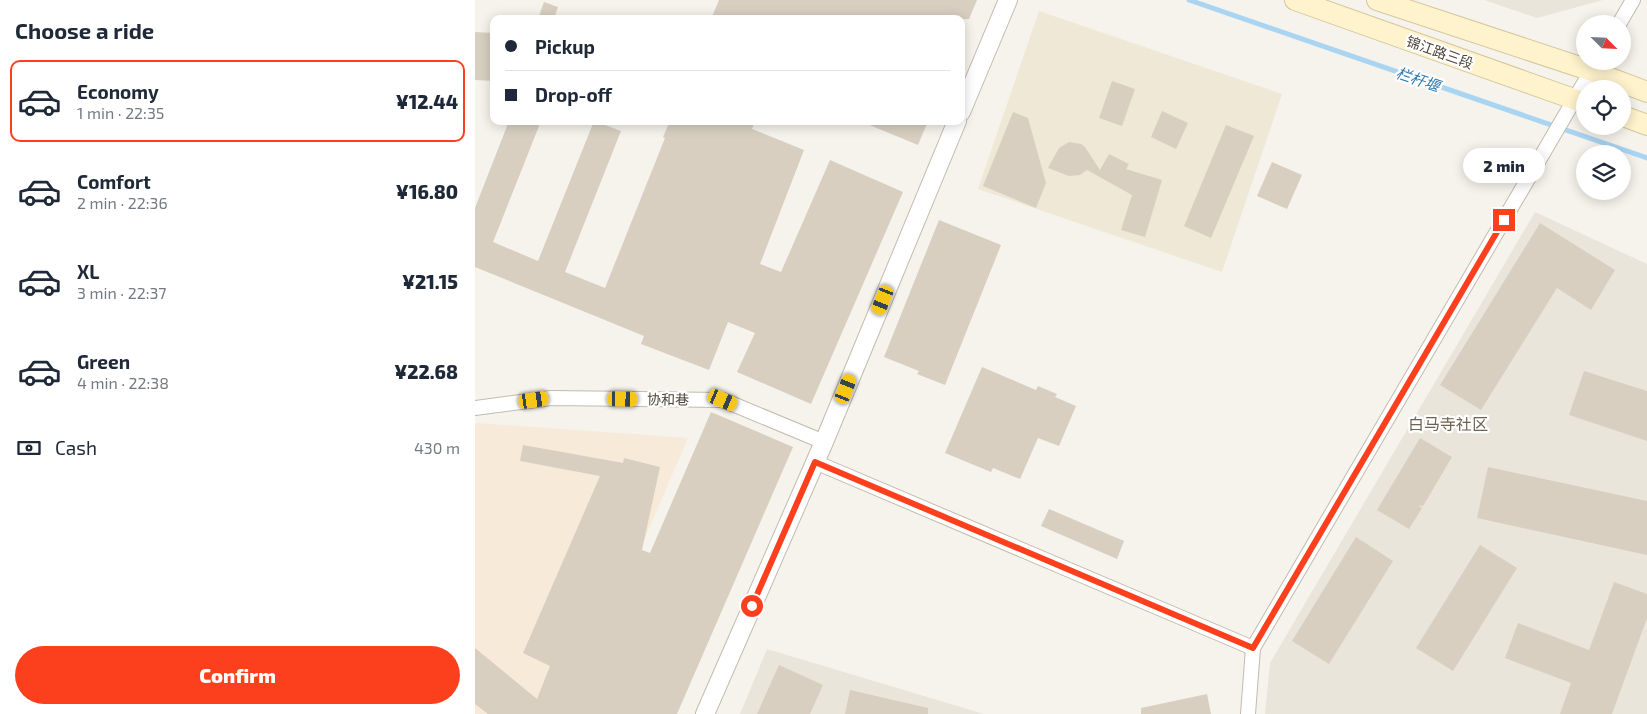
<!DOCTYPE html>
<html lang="en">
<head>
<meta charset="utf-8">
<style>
  body { margin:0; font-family:"Exo 2","Noto Sans SC",sans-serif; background:#f6f6f7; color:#1f2937; height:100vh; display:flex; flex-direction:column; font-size:19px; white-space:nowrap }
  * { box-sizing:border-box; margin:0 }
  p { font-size:16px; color:#747a83 }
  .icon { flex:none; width:28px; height:28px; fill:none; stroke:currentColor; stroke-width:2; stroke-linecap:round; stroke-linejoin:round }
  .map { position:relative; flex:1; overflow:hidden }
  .details { display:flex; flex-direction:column; background:#fff; width:475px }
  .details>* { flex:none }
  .hud { position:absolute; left:15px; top:15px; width:475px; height:110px; border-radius:10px; box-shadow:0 2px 12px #0003; display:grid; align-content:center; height:110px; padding:0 15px; background:#fff }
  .needle { width:32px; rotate:114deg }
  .buttons { position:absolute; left:1101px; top:15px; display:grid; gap:10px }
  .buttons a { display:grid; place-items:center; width:55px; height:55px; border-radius:50%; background:#fff; box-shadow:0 2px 12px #0003; font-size:25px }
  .end { position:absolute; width:22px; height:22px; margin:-11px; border:6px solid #fc3f1d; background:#fff; box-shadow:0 0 0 2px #fff }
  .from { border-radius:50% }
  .bubble { position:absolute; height:35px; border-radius:18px; background:#fff; box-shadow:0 2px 12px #0003; font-size:16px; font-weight:800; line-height:35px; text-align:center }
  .car { position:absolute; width:15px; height:30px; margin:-15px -8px; border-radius:6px; box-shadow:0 0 4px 1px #0007; background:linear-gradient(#f5c518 24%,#345 0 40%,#f5c518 0 76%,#345 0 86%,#f5c518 0) }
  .hud b { display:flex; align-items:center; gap:18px; height:48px; font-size:19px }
  .hud b+b { border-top:1px solid #e0e1e3 }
  .hud i { width:12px; height:12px; background:#1f2937 }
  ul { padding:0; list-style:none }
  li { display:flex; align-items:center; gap:15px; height:82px; margin:0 10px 8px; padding:0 5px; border:2px solid transparent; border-radius:10px }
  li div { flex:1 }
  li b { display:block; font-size:19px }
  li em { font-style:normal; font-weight:800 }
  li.current { border-color:#fc3f1d }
  li>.icon { width:45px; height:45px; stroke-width:1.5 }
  h2 { padding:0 15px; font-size:22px; line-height:60px }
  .pay { display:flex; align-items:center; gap:12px; height:55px; padding:0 15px; font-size:19px }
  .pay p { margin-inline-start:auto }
  .cta { display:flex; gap:10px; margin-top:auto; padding:10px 15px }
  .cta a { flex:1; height:58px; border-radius:30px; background:#fc3f1d; color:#fff; font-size:20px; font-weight:800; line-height:58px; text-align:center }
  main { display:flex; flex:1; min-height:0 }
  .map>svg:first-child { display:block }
  .residential { fill:#eae5da }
  .commercial { fill:#f7ead8 }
  .education { fill:#efe8d6 }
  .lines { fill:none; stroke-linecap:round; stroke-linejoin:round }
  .stream { stroke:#a9d4f2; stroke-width:5 }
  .building { fill:#d8cfc1 }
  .minor-casing { stroke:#c2bbae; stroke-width:16 }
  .tertiary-casing { stroke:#c2bbae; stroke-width:20 }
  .secondary-casing { stroke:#d6c79b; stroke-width:22 }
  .minor { stroke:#fff; stroke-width:14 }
  .tertiary { stroke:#fff; stroke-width:18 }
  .secondary { stroke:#fff3cd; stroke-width:20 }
  .route { stroke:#fc3f1d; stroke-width:6 }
  .labels { text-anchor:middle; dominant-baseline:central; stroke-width:4.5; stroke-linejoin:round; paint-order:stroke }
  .street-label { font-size:14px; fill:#4b4439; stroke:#fff }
  .water-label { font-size:15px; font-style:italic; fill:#2e7ab2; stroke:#fff }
  .quarter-label { font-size:16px; fill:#6e6250; stroke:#fff }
</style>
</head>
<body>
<main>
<section class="details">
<h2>Choose a ride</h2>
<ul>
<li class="current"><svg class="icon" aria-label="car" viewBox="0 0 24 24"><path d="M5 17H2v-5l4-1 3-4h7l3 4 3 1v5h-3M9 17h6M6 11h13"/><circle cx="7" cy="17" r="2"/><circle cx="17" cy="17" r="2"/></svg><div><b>Economy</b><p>1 min · 22:35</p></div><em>¥12.44</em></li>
<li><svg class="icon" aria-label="car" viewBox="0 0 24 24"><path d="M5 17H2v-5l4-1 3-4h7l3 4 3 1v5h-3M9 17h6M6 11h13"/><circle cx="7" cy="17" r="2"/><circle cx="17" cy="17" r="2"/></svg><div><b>Comfort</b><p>2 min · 22:36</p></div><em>¥16.80</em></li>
<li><svg class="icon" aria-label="car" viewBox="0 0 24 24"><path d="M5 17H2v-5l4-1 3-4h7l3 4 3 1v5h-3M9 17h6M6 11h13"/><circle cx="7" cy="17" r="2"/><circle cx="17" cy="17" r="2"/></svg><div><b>XL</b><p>3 min · 22:37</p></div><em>¥21.15</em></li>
<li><svg class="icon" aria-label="car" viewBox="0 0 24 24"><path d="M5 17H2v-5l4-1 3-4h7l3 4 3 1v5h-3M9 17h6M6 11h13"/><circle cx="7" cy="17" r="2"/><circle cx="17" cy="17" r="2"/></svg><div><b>Green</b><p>4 min · 22:38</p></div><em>¥22.68</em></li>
</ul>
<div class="pay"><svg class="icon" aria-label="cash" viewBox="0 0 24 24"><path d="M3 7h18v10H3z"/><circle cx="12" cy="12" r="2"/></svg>Cash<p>430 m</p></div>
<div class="cta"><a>Confirm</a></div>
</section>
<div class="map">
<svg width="1172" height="714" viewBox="0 0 1172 714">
  <rect width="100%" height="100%" fill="#f6f3ec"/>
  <g class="residential">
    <path d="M 1009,0 L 1128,0 L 1062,18 Z"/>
    <path d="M 1060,212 L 1172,264 L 1172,714 L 790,714 L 795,663 Z"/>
    <path d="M 292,649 L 509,714 L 265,714 Z"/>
  </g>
  <path class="commercial" d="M 0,423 L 213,438 L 94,714 L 0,714 Z"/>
  <path class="education" d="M 564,11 L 807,94 L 747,272 L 503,189 Z"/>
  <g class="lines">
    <path class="stream" d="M 714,0 L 1172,158"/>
  </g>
  <g class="building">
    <path d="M 244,0 L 502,0 L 494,19 L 236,19 Z"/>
    <path d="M 69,2 L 83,7 L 79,19 L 63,19 Z"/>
    <path d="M 0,32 L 19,33 L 19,81 L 0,80 Z"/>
    <path d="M 637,81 L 660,89 L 647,126 L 624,118 Z"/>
    <path d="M 687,111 L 713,123 L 701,149 L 676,137 Z"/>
    <path d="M 538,112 L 553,118 L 571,183 L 561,208 L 508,186 Z"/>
    <path d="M 34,121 L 66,121 L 18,242 L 63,261 L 119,121 L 146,131 L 90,272 L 130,288 L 190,138 L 188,137 L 195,121 L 280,121 L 277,129 L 329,150 L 285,264 L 306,272 L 355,160 L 428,192 L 336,404 L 262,372 L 280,333 L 253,322 L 234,370 L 166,344 L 169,336 L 0,267 L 0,208 Z"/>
    <path d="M 385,121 L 453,121 L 443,145 Z"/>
    <path d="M 751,125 L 779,136 L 736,238 L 709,226 Z"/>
    <path d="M 594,142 L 606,144 L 610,147 L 625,170 L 634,154 L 654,164 L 651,169 L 687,180 L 670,237 L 646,230 L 657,195 L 612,170 L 605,175 L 594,176 L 573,168 L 584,148 Z"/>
    <path d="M 797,162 L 827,175 L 812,209 L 782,196 Z"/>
    <path d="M 464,220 L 526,245 L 470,385 L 442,374 L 444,371 L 409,357 Z"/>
    <path d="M 1065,223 L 1140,270 L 1116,310 L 1082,288 L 1006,410 L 965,385 Z"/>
    <path d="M 507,367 L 561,390 L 563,386 L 582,394 L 580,397 L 601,406 L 584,446 L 563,438 L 545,479 L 518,468 L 516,472 L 470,453 Z"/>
    <path d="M 1109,371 L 1172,391 L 1172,441 L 1094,415 Z"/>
    <path d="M 236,412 L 318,447 L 202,714 L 13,714 L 0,704 L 0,648 L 62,699 L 75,666 L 48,653 L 125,476 L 45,461 L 48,445 L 148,463 L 149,458 L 185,467 L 167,550 L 175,553 Z"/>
    <path d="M 945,438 L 977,457 L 948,506 L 943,505 L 947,508 L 934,529 L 902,510 Z"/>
    <path d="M 1013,467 L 1172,501 L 1172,555 L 1002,518 Z"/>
    <path d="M 574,509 L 649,541 L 642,559 L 566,526 Z"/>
    <path d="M 881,537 L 918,561 L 854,664 L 817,641 Z"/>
    <path d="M 1005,545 L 1042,568 L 978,671 L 941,648 Z"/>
    <path d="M 1139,582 L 1172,594 L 1172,618 L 1137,714 L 1085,714 L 1096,683 L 1030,658 L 1043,623 L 1114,650 Z"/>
    <path d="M 304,665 L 348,685 L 335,714 L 282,714 Z"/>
    <path d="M 375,690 L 453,708 L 453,714 L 370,714 Z"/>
    <path d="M 732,694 L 736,714 L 666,714 L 666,708 Z"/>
  </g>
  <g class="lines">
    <g class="minor-casing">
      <g id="minor">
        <path d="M 1144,24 L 1158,0"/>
        <path d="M 0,408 L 76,398 L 248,400 L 349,442"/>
        <path d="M 340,462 L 778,648"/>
        <path d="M 773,714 L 778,648 L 1122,61"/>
      </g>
    </g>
    <g class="tertiary-casing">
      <g id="tertiary">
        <path d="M 486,112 L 533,0"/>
        <path d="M 230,714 L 349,442 L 482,121"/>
      </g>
    </g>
    <g class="secondary-casing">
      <g id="secondary">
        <path d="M 820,0 L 1110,103"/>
        <path d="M 902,0 L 1117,71 L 1172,92"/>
        <path d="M 1148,116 L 1172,125"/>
      </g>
    </g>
    <use href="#minor" class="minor"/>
    <use href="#tertiary" class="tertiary"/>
    <use href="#secondary" class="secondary"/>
  </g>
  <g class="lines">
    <path class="route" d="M 277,606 L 340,462 L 778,648 L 1029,220"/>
  </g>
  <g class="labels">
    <g class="street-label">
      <text transform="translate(965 52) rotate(20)">锦江路三段</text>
      <text transform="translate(193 399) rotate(1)">协和巷</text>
    </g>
    <g class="water-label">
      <text transform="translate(943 79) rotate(19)">栏杆堰</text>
    </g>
    <g class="quarter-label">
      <text x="973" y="423">白马寺社区</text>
    </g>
  </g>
</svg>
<div class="buttons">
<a><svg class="needle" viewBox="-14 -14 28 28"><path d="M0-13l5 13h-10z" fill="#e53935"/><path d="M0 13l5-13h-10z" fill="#747a83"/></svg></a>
<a><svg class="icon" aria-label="locate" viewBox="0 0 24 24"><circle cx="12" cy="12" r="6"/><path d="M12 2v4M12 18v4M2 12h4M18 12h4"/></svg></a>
<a><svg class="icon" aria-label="layers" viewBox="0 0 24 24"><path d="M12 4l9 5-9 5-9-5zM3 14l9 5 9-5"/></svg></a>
</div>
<i class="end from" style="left:277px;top:606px"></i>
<i class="end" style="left:1029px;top:220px"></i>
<div class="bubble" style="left:988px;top:148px;width:82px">2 min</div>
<i class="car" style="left:408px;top:300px;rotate:202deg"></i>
<i class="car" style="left:371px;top:389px;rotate:22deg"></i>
<i class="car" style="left:148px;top:399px;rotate:91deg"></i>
<i class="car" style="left:59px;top:400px;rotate:82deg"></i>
<i class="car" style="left:248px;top:400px;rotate:113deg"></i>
<div class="hud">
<b><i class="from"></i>Pickup</b>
<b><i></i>Drop-off</b>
</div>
</div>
</main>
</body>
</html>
